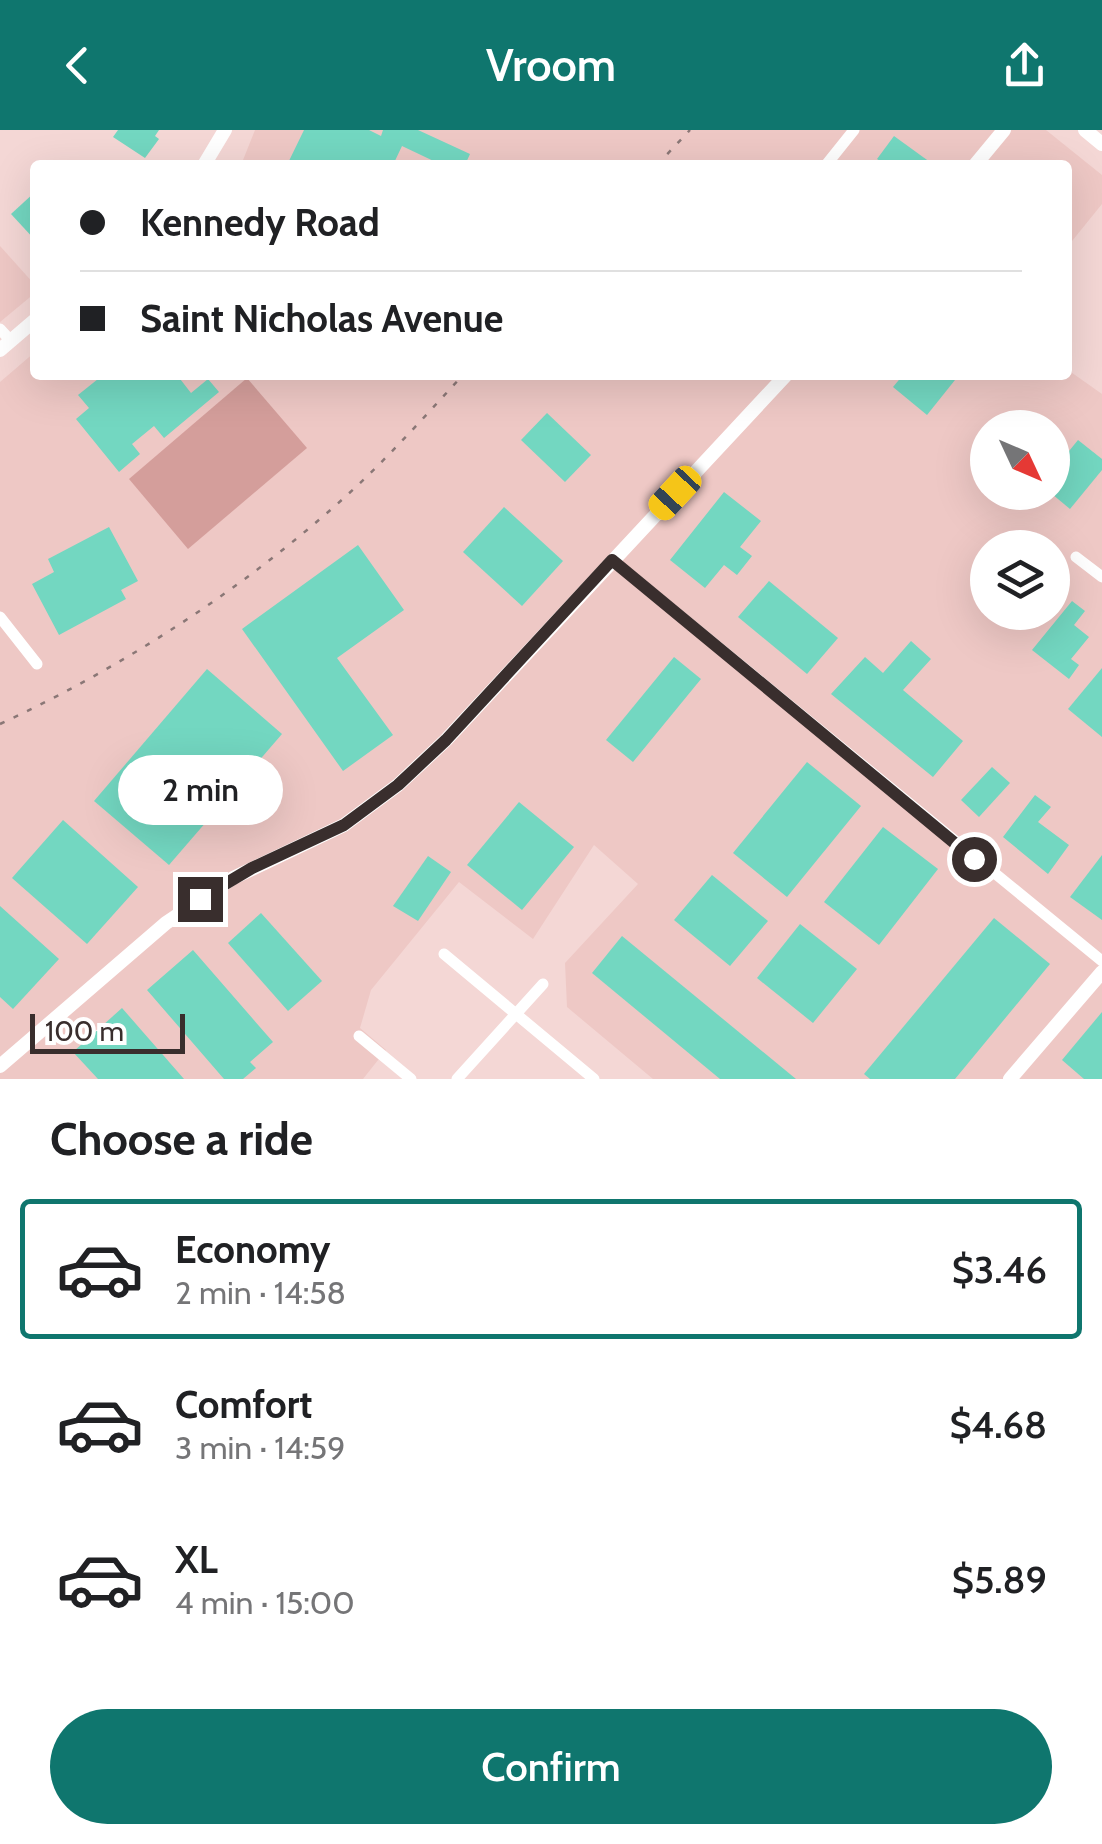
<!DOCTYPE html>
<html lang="en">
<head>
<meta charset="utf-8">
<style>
  body { margin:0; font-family:Cabin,sans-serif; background:#f2f2f2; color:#202124; height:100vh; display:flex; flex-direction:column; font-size:38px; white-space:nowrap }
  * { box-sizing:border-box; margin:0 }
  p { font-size:32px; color:#757577 }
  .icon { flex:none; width:55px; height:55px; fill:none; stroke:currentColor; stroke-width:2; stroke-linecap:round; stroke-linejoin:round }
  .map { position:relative; height:949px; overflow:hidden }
  .details { display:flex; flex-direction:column; background:#fff; flex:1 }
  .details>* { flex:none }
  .hud { position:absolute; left:30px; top:30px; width:1042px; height:220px; border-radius:10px; box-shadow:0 10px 40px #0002; display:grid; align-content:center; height:220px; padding:0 50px; background:#fff }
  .needle { width:65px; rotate:134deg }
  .buttons { position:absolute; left:970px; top:280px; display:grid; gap:20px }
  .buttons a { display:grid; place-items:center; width:100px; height:100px; border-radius:50%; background:#fff; box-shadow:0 10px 40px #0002; font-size:50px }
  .scale { position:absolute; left:30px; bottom:25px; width:155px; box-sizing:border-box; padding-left:10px; border:5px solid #392e2d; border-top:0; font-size:28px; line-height:35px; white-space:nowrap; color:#392e2d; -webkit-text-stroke:8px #fff; paint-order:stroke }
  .end { position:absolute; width:45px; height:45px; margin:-22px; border:12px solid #392e2d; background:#fff; box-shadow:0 0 0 5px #fff }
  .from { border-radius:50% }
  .bubble { position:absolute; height:70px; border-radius:35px; background:#fff; box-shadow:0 10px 40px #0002; font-size:32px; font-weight:600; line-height:70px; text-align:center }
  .car { position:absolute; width:30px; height:60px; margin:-30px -15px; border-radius:12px; box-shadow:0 0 8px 2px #0007; background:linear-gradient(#f5c518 24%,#345 0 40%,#f5c518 0 76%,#345 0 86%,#f5c518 0) }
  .hud b { display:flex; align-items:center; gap:35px; height:95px; font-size:38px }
  .hud b+b { border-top:2px solid #e0e0e0 }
  .hud i { width:25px; height:25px; background:#202124 }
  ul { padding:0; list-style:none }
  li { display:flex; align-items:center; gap:30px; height:140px; margin:0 20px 15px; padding:0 30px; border:5px solid transparent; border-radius:10px }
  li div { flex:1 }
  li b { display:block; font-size:38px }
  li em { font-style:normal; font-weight:600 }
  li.on { border-color:#0f766e }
  li>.icon { width:90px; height:90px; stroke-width:1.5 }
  h2 { padding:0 50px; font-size:45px; line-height:120px }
  .primary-button { display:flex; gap:20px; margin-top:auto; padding:20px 50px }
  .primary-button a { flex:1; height:115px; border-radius:60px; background:#0f766e; color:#fff; font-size:40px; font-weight:600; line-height:115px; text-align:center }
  header { display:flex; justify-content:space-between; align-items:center; height:130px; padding:0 50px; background:#0f766e; color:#fff; font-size:45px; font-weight:600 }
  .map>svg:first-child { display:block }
  .built { fill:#eec8c5; fill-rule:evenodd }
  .green { fill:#d49e9b }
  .building { fill:#73d7c1 }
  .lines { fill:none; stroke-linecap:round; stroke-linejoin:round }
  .minor { stroke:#fff; stroke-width:11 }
  .tertiary { stroke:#fff; stroke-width:14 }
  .rail { stroke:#8a7776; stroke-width:2.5; stroke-dasharray:5 10; stroke-linecap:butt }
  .route { stroke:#392e2d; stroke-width:12 }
</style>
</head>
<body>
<header><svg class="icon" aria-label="back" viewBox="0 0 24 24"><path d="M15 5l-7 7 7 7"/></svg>Vroom<svg class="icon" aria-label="share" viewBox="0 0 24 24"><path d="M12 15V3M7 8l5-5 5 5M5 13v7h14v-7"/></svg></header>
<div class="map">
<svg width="1102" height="949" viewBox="0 0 1102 949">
  <rect width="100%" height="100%" fill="#f4d7d5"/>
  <g class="built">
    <path d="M 255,0 L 1046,0 L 1102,45 L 1102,74 L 1068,116 L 1068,35 L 241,35 Z"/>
    <path d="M 0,116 L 35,155 L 35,163 L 0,192 Z"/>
    <path d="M 35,222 L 35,245 L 1068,245 L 1068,240 L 1102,264 L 1102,949 L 653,949 L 567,877 L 565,833 L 638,754 L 594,715 L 533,809 L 459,752 L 371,860 L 360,898 L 386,920 L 363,949 L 0,949 L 0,252 ZM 988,298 L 1052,298 L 1052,362 L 988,362 ZM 988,418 L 1052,418 L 1052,482 L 988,482 Z"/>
  </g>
  <path class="green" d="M 247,248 L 307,318 L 188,419 L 129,349 Z"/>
  <g class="building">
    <path d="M 118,0 L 159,0 L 155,6 L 159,9 L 145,28 L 113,7 Z"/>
    <path d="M 304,0 L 369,0 L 381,6 L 383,0 L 418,0 L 470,24 L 465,35 L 442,35 L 402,16 L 393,35 L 287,35 Z"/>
    <path d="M 894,6 L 934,35 L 886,35 L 877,29 Z"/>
    <path d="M 35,62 L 35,110 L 11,84 Z"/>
    <path d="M 103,245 L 177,245 L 191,263 L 208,249 L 219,262 L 164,308 L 154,296 L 132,314 L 140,324 L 119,342 L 76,289 L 89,278 L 78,265 Z"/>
    <path d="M 903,245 L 959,245 L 927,285 L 893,257 Z"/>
    <path d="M 547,283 L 591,325 L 565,352 L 521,310 Z"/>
    <path d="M 1078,310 L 1102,329 L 1102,340 L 1070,379 L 1052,364 L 1052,342 Z"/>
    <path d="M 724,362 L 761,391 L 740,417 L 752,426 L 737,445 L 724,435 L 705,458 L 670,430 Z"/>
    <path d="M 504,377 L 563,431 L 522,476 L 463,422 Z"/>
    <path d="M 109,397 L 138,451 L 121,460 L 126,469 L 59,505 L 32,454 L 54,442 L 48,429 Z"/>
    <path d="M 358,415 L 404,480 L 337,528 L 393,605 L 343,641 L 242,499 Z"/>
    <path d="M 769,451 L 838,508 L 807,544 L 738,487 Z"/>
    <path d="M 1072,471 L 1085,481 L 1074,495 L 1089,507 L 1071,529 L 1079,535 L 1069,549 L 1032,520 Z"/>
    <path d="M 911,511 L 931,529 L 903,560 L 963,611 L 933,647 L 831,564 L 865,527 L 883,543 Z"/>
    <path d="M 674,527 L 701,549 L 633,632 L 606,610 Z"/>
    <path d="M 1102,538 L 1102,607 L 1068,579 Z"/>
    <path d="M 207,539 L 282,604 L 169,735 L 94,671 Z"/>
    <path d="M 807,632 L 861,676 L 787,767 L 733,723 Z"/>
    <path d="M 992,637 L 1010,653 L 979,687 L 961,670 Z"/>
    <path d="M 1035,665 L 1051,677 L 1038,692 L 1069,715 L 1048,744 L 1003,707 Z"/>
    <path d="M 519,672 L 574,717 L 522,780 L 467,735 Z"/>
    <path d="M 63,690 L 138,757 L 87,814 L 12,748 Z"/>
    <path d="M 883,697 L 938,739 L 879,815 L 824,772 Z"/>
    <path d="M 1102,725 L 1102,790 L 1070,767 Z"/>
    <path d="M 428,726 L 451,742 L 418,791 L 393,776 Z"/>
    <path d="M 712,745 L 768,791 L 730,836 L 674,790 Z"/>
    <path d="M 0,776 L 59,829 L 13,879 L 0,867 Z"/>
    <path d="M 261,783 L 322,851 L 288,881 L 228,813 Z"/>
    <path d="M 994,788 L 1050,834 L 955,949 L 870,949 L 864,944 Z"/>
    <path d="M 800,794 L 857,839 L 813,893 L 757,848 Z"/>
    <path d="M 622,806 L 796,949 L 720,949 L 592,843 Z"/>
    <path d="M 193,820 L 273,912 L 250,932 L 256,938 L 243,949 L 224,949 L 147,860 Z"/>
    <path d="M 122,878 L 184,949 L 98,949 L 73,922 Z"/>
    <path d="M 1102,882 L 1102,949 L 1084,949 L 1062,930 Z"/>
  </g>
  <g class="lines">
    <g class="minor">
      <path d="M 826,35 L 854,0"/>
      <path d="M 0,199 L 11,211"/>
      <path d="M 1076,427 L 1102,447"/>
      <path d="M 612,430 L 1102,831"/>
      <path d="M 0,487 L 37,534"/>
      <path d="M 444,824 L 594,949"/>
      <path d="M 359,906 L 411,949"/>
      <path d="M 457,949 L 543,854"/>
    </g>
    <g class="tertiary">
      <path d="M 1085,0 L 1102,14"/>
      <path d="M 204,35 L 225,0"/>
      <path d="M 975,35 L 1004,0"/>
      <path d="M 0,220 L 35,190"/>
      <path d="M 0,936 L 166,793 L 233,748 L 344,695 L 398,655 L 446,610 L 786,245"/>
      <path d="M 1010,949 L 1102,842"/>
    </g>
    <g class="rail">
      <path d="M 657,35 L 690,0"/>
      <path d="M 0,594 C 125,536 243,459 345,367 C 387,329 425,286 463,245"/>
    </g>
  </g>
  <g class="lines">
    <path class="route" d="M 200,769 L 252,738 L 344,695 L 398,655 L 446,610 L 612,430 L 974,729"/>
  </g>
</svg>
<div class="buttons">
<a><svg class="needle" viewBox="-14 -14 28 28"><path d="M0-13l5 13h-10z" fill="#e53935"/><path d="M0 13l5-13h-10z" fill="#757577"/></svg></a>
<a><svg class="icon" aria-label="layers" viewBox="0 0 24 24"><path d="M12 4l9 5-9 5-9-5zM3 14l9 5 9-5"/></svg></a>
</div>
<div class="scale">100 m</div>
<i class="end from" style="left:974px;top:729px"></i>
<i class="end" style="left:200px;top:769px"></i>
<div class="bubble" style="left:118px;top:625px;width:165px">2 min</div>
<i class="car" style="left:675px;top:363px;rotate:223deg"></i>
<div class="hud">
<b><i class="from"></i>Kennedy Road</b>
<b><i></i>Saint Nicholas Avenue</b>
</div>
</div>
<section class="details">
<h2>Choose a ride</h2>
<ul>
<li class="on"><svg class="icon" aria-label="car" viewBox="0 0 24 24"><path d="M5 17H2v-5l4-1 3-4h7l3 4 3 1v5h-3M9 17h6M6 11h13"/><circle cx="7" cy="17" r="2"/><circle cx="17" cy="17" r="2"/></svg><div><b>Economy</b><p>2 min · 14:58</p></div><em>$3.46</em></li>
<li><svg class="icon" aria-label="car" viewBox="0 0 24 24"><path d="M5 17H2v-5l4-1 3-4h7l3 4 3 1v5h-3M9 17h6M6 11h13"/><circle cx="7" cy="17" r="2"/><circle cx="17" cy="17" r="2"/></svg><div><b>Comfort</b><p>3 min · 14:59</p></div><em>$4.68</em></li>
<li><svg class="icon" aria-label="car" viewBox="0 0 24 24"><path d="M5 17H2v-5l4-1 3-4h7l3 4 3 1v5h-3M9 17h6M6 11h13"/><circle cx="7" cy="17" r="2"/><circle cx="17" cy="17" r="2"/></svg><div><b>XL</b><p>4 min · 15:00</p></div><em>$5.89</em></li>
</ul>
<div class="primary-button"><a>Confirm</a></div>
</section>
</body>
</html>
